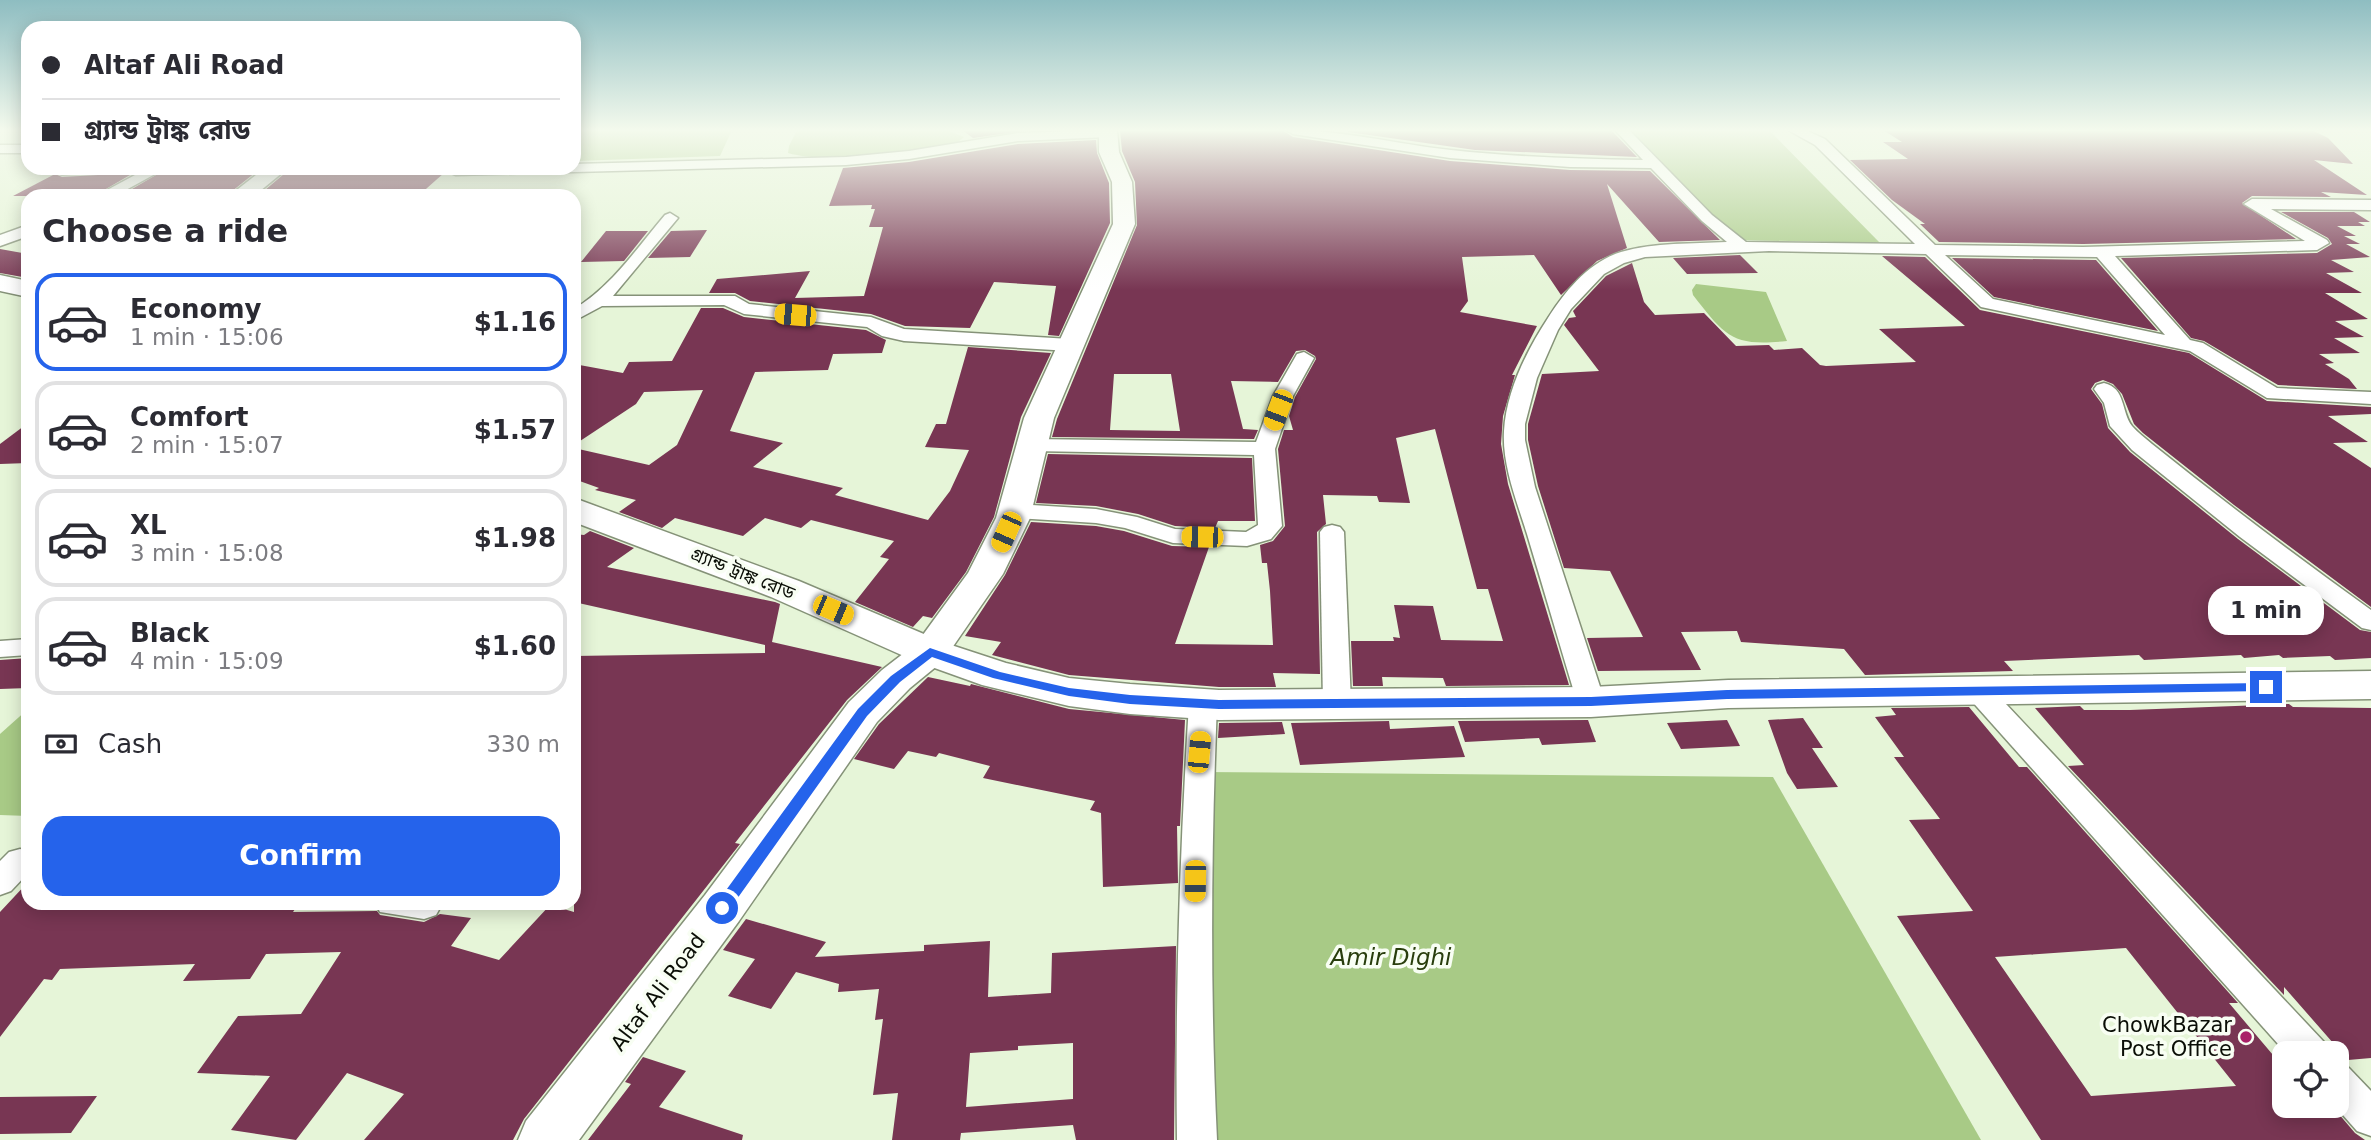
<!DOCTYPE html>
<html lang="en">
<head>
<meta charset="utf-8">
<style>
  body { margin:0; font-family:"DejaVu Sans","Noto Sans Bengali",sans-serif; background:#f2f2f3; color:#2b2b33; height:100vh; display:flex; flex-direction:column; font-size:26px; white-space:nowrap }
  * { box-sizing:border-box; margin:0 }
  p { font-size:23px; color:#7c7c81 }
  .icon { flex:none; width:38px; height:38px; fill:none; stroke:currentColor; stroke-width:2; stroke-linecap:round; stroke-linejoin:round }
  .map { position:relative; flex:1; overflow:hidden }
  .panel { position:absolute; left:21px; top:189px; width:560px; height:721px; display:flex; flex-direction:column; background:#fff; border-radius:21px; box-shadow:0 4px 18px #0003 }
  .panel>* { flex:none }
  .banner { position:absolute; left:21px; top:21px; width:560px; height:154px; border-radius:21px; box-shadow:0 4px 18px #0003; display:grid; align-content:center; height:154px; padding:0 21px; background:#fff }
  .buttons { position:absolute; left:2272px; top:1041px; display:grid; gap:14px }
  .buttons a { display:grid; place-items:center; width:77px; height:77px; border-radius:14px; background:#fff; box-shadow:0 4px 18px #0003; font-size:35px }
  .end { position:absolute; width:32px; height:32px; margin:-16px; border:9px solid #2563eb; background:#fff; box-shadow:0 0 0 4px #fff }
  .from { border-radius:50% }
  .bubble { position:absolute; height:49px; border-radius:21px; background:#fff; box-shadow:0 4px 18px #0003; font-size:23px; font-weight:600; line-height:49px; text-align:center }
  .car { position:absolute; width:21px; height:42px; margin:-21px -10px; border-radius:9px; box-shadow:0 0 5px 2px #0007; background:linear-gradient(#f5c518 24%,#345 0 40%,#f5c518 0 76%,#345 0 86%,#f5c518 0) }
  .banner b { display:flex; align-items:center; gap:24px; height:66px; font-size:26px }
  .banner b+b { border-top:2px solid #e1e1e2 }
  .banner i { width:18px; height:18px; background:#2b2b33 }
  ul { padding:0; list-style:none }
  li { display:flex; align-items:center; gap:21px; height:98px; margin:0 14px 10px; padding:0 7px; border:4px solid #e1e1e2; border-radius:21px }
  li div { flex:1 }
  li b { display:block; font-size:26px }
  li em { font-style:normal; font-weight:600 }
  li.active { border-color:#2563eb }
  li>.icon { width:63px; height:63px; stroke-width:1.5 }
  h2 { padding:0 21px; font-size:32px; line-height:84px }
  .pay { display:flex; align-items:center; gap:18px; height:77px; padding:0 21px; font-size:26px }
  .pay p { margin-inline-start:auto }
  .button { display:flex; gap:14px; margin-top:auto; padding:14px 21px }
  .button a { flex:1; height:80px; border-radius:21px; background:#2563eb; color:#fff; font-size:28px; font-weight:600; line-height:80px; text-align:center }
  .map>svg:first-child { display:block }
  .water { fill:#a8ca86 }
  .building { fill:#783653; fill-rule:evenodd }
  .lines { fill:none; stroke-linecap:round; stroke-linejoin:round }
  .street-casing { stroke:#859278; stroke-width:3 }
  .secondary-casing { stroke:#859278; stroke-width:3 }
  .highway-casing { stroke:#859278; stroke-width:3 }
  .street { fill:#fff; fill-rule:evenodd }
  .secondary { fill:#fff; fill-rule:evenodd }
  .highway { fill:#fff; fill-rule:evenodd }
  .route { fill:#2563eb }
  .poi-dot { fill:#a92168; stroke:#f8fef3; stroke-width:2.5 }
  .labels { text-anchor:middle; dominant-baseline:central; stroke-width:7; stroke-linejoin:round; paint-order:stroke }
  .street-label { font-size:18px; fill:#0a0e06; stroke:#f8fef3 }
  .near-street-label { font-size:21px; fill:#0a0e06; stroke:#f8fef3 }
  .near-poi-label { font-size:21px; fill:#0a0e06; stroke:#f8fef3; text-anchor:end }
  .near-water-label { font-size:23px; font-style:italic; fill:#293e0d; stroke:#f8fef3 }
</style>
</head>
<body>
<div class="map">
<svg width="2371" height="1140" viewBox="0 0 2371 1140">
  <rect width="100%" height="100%" fill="#e6f5d8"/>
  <g class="water">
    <path d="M 577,130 L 732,130 L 720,156 L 575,161 L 574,143 L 580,133 Z"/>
    <path d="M 797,130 L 946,130 L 964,137 L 957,143 L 946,145 C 902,150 830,165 788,153 L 789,146 Z"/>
    <path d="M 1624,130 L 1770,131 L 1880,243 L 1738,240 Z"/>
    <path d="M 1696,284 L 1766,292 L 1787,341 C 1732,347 1725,336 1693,295 L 1692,290 Z"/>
    <path d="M 28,709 L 28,816 L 0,815 L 0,734 Z"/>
    <path d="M 1201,772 L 1773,777 L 1981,1140 L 1201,1140 Z"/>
  </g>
  <g class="building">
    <path d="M 962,130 L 1031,130 L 973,138 Z"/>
    <path d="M 1120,130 L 1282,130 L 1293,137 L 1450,161 L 1570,170 L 1650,171 L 1720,240 L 1659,242 L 1607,184 L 1627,248 L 1597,261 L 1561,295 L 1534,255 L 1462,257 L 1468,301 L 1460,312 L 1537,326 L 1512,375 L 1515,375 L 1503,416 L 1501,444 L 1508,484 L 1569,685 L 1446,686 L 1443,678 L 1382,677 L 1383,686 L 1353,686 L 1351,641 L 1394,641 L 1393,637 L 1400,638 L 1394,605 L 1433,606 L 1441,640 L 1503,641 L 1488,589 L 1477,589 L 1435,429 L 1396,438 L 1410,503 L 1379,502 L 1377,496 L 1323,495 L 1326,524 L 1317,532 L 1320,674 L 1273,673 L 1276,687 L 1219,687 L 1069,675 L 992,655 L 1001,642 L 965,636 L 1005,575 L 1031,522 L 1096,526 L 1124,531 L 1172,546 L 1209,547 L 1175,644 L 1273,645 L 1270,591 L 1267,563 L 1262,563 L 1260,545 L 1273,541 L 1285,526 L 1278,449 L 1284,430 L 1293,430 L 1289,416 L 1295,397 L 1316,359 L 1315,356 L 1305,350 L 1296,351 L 1278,382 L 1231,381 L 1243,429 L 1258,430 L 1254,439 L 1052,437 L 1057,419 L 1137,225 L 1135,182 L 1122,151 ZM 1114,374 L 1171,374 L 1180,431 L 1110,430 Z"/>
    <path d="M 1348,130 L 1611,130 L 1637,157 L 1475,150 L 1348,132 Z"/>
    <path d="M 1883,130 L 2312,130 L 2328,138 L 2353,164 L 2314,160 L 2367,195 L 2321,192 L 2331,197 L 2252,196 L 2242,203 L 2296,239 L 2083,244 L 1939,242 L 1920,224 L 1925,224 L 1892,200 L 1850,160 L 1908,159 L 1883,142 L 1902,142 Z"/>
    <path d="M 1096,140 L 1097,153 L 1109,183 L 1110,223 L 1059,336 L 1048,335 L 1056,286 L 994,282 L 970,328 L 905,326 L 871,314 L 750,301 L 735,293 L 709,293 L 717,279 L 810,271 L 795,298 L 864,296 L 883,227 L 869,227 L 875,209 L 871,209 L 872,205 L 829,206 L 843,168 L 909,162 L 1018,144 Z"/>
    <path d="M 107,168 L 142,168 L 94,196 L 13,196 L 55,174 L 62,177 L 98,175 Z"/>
    <path d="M 168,168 L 261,168 L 226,196 L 120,196 Z"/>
    <path d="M 291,168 L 437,168 L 444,173 L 418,196 L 258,196 Z"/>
    <path d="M 2281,212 L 2354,212 L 2370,222 L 2358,222 L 2365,226 L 2337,226 L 2356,236 L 2344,236 L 2360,244 L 2346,244 L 2370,257 L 2331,260 L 2354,272 L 2326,273 L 2362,293 L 2325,293 L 2368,319 L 2335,321 L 2364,337 L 2334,338 L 2360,353 L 2319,354 L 2334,363 L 2325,364 L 2349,379 L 2357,389 L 2278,385 L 2204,341 L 2191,338 L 2121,258 L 2317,253 L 2332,244 L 2328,238 Z"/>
    <path d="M 707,230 L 690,257 L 648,258 L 671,231 Z"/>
    <path d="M 606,231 L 648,231 L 624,261 L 581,262 Z"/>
    <path d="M 0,249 L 28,254 L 28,278 L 0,273 Z"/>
    <path d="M 1740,255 L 1758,273 L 1687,274 L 1673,258 Z"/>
    <path d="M 1882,256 L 1925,257 L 1980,310 L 2189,353 L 2267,401 L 2371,407 L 2371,414 L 2328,416 L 2368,442 L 2333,443 L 2371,468 L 2371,607 L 2234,505 L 2143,433 L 2134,424 L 2122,394 L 2113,384 L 2103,380 L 2095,383 L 2091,389 L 2102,404 L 2108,428 L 2130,452 L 2238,539 L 2360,630 L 2371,632 L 2371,658 L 2335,660 L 2330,656 L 2283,658 L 2279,655 L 2244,658 L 2241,655 L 2144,660 L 2139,655 L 2004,661 L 2013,671 L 1865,675 L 1844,649 L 1741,642 L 1737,631 L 1681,632 L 1701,670 L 1598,671 L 1587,638 L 1643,637 L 1610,571 L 1564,568 L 1538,486 L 1528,440 L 1528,424 L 1542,374 L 1599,371 L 1564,325 L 1569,318 L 1576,317 L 1573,311 L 1606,276 L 1632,263 L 1644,302 L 1655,315 L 1704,313 L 1736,346 L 1769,345 L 1774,350 L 1802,348 L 1820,365 L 1826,366 L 1916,362 L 1879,329 L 1965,326 Z"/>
    <path d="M 1952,258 L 2096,260 L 2158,331 L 1994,297 Z"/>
    <path d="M 701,308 L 723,308 L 744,317 L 866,330 L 886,340 L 882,353 L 833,354 L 828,370 L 755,372 L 730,431 L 783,443 L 753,467 L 843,488 L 835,495 L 928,520 L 950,491 L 969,450 L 925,447 L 936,424 L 946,424 L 968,347 L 1051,353 L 1021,417 L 994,517 L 966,572 L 932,618 L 923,616 L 913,627 L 855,602 L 889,559 L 880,557 L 894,541 L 811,520 L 801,528 L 765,518 L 743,536 L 675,518 L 662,528 L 619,512 L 636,500 L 595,490 L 599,488 L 574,479 L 574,448 L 649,465 L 677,445 L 703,390 L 644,392 L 636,404 L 574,445 L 574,364 L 623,373 L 629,362 L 672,361 Z"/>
    <path d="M 28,423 L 28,463 L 0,464 L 0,444 Z"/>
    <path d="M 1048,454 L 1252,458 L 1255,521 L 1218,521 L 1215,528 L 1175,526 L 1138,514 L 1096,506 L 1036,503 Z"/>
    <path d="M 590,531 L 634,548 L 607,567 L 775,602 L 780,604 L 772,642 L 882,667 L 847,700 L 735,843 L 740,844 L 524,1119 L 513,1140 L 364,1140 L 404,1094 L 347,1073 L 296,1140 L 231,1130 L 270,1076 L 197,1073 L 238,1016 L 301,1014 L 341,952 L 266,954 L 250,979 L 183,981 L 195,964 L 60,969 L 52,980 L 44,979 L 0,1037 L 0,912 L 28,882 L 28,903 L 299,903 L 293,912 L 377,911 L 380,915 L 424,922 L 440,914 L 471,918 L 451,946 L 499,960 L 550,905 L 574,912 L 574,656 L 765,653 L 765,645 L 574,602 L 574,534 L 584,535 Z"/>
    <path d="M 28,658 L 28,688 L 0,689 L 0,660 Z"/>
    <path d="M 928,677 L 970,686 L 971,684 L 1069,709 L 1185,720 L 1180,826 L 1177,826 L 1178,883 L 1103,887 L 1101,813 L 1090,810 L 1095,801 L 983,778 L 990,766 L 939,753 L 936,757 L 908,751 L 894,769 L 854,759 L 879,724 Z"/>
    <path d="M 2289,704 L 2293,707 L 2371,708 L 2371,1058 L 2348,1060 L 2284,987 L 2284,995 L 2068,766 L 2084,765 L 2035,708 L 2080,706 L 2084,710 L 2130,710 Z"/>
    <path d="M 1969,707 L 2019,767 L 2027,767 L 2238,1003 L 2229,1003 L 2284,1068 L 2284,1106 L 2332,1106 L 2355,1133 L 2365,1140 L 2041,1140 L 1897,916 L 1973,911 L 1909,820 L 1940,819 L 1894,757 L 1904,757 L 1875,717 L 1896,715 L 1891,708 ZM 2126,948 L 2236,1086 L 2091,1096 L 1995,957 Z"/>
    <path d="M 1803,718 L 1823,748 L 1812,748 L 1838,787 L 1797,789 L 1787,773 L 1768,720 Z"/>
    <path d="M 1588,720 L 1596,742 L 1542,745 L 1539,738 L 1465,742 L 1458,721 Z"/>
    <path d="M 1727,720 L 1740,746 L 1681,749 L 1667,723 Z"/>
    <path d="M 1389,721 L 1390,729 L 1454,726 L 1465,757 L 1300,765 L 1291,723 Z"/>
    <path d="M 1282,722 L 1285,734 L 1218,738 L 1219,723 Z"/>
    <path d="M 746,919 L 826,942 L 815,957 L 924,951 L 924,945 L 990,941 L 988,997 L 1051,993 L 1052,953 L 1176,946 L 1174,1140 L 1076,1140 L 1073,1125 L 961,1133 L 960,1140 L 892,1140 L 898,1093 L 873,1095 L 883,1019 L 875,1020 L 879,989 L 838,992 L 839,984 L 796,972 L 771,1009 L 728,996 L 755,959 L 723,950 ZM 1073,1043 L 1073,1099 L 966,1107 L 970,1053 L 1018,1050 L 1018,1046 Z"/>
    <path d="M 643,1057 L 686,1071 L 659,1107 L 743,1135 L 742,1140 L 588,1140 L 631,1084 L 625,1082 Z"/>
    <path d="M 97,1096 L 71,1133 L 0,1134 L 0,1097 Z"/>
  </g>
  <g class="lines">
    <g class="street-casing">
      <g id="street">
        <path d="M 1111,130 L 1114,133 L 1107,137 L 1018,141 L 909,159 L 846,165 L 456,175 L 439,168 L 574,168 L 574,164 L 846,157 L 909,151 L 1018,133 Z"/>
        <path d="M 1286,130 C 1342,130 1396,144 1451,150 C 1514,157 1579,159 1643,160 L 1615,130 L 1629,130 L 1712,215 L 1746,242 L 1915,244 L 1815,145 L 1788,130 L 1805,130 L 1825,139 L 1935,245 L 2083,247 L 2305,241 L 2244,204 L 2252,199 L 2371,200 L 2371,210 L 2271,209 L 2327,240 L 2329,243 L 2317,250 L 2115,256 L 2190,340 L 2203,343 L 2277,388 L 2371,392 L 2371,404 L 2267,398 L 2190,351 L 1981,307 L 1926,254 L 1769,251 L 1645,257 L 1624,263 L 1604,274 L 1571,309 L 1558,330 L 1537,378 L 1525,424 L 1525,440 L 1535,487 L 1605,702 L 1601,709 L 1591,711 L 1581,709 L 1577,702 C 1560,646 1544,590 1527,534 C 1517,502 1502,465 1504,431 C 1506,392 1527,350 1548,318 C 1565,291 1589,262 1621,252 C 1655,242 1692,244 1727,242 L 1702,221 L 1651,168 L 1570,167 L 1450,158 L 1293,134 ZM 1945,255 L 2097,257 L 2165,335 L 1993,299 Z"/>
        <rect x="0" y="145" width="28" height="8"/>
        <path d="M 56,168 L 105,168 L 98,172 L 62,174 L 57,173 Z"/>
        <path d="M 148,168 L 166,168 L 115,196 L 96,196 Z"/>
        <path d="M 670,213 L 678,218 L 613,296 L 735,296 L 749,304 L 871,317 L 904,329 L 1070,339 L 1079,345 L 1070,351 L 904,341 L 882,336 L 867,327 L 744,314 L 724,305 L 602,306 L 574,321 L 574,309 C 611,287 637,248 665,215 Z"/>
        <path d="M 28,225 L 28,236 L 0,246 L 0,235 Z"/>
        <path d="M 1304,352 L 1314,358 L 1293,396 L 1275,449 L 1282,526 L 1271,539 L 1247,546 L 1173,543 L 1125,528 L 1096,523 L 1014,518 L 1006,516 L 1003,511 L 1006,506 L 1014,504 L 1096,509 L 1137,517 L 1175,529 L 1246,532 L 1258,525 L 1254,455 L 1031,451 L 1023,450 L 1020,445 L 1023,440 L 1031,439 L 1256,442 L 1273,396 L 1297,354 Z"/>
        <path d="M 2104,383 C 2126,388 2121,412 2132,426 C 2137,432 2145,438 2152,444 C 2223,501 2296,556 2371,610 L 2371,630 L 2362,628 L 2240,537 L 2132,450 L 2110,426 L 2104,403 L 2094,389 L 2097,385 Z"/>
        <path d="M 1332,525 L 1340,527 L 1344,532 L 1351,704 L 1347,711 L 1337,713 L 1327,711 L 1323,704 L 1320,532 L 1324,527 Z"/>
        <path d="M 28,639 L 28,655 L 0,657 L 0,641 Z"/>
        <path d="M 1979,683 L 1989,686 L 2324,1042 L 2329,1054 L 2287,1054 L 1969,698 L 1965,692 L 1969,686 Z"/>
        <path d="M 1203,695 L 1213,697 L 1217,704 C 1211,850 1210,994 1217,1140 L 1177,1140 C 1175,994 1180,850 1189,704 L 1193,697 Z"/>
        <path d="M 20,849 L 28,851 L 28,873 L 11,891 L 0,895 L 0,861 L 9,852 Z"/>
        <path d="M 375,903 L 439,903 L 441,906 L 436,915 L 424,919 L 380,912 Z"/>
        <path d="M 2336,1063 L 2349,1068 L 2371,1091 L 2371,1136 L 2357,1131 L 2335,1106 Z"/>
      </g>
    </g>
    <g class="secondary-casing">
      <g id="secondary">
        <path d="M 1099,130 L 1117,130 L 1119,152 L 1132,182 L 1135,224 L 1054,418 L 1030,518 L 1003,574 L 943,661 L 910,688 L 877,722 L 739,921 L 579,1140 L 518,1140 L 526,1121 L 705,895 L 849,702 L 882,670 L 917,643 L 968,573 L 996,518 L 1024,418 L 1113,224 L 1112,182 L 1099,152 Z"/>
        <path d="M 265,168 L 288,168 L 254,196 L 229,196 Z"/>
      </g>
    </g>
    <g class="highway-casing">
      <g id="highway">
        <path d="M 0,275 L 28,281 L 28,297 L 0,291 Z"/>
        <path d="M 574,498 L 799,581 L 945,643 L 1006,663 L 1069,678 L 1130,684 L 1219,690 L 1591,687 L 1728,680 L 2371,671 L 2371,699 L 1728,708 L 1591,717 L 1219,720 L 1130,714 L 1069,706 L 982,685 L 915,661 L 771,597 L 574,522 Z"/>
      </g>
    </g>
    <use href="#street" class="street"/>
    <use href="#secondary" class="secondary"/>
    <use href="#highway" class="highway"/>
  </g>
  <linearGradient id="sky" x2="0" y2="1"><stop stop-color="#8ebdc1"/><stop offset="0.45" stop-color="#f4faed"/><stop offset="1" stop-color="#f4faed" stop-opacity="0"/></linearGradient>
  <rect width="2371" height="290" fill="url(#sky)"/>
  <path class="route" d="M 930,648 L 1000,672 L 1069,688 L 1130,695 L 1219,700 L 1591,697 L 1727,690 L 2266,683 L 2273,687 L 2266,691 L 1727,699 L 1591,706 L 1219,709 L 1130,704 L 1069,696 L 993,678 L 932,657 L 900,682 L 867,716 L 727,913 L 716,913 L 714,908 L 716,904 L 858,709 L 891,676 Z"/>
  <circle class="poi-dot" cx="2246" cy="1037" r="7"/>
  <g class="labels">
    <g class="street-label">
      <text transform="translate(743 573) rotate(22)">গ্র্যান্ড ট্রাঙ্ক রোড</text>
    </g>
    <g class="near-street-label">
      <text transform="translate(658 992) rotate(-53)">Altaf Ali Road</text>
    </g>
    <g class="near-poi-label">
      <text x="2232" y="1025">ChowkBazar<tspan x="2232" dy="24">Post Office</tspan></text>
    </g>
    <g class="near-water-label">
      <text x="1391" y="957">Amir Dighi</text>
    </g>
  </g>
</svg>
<div class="buttons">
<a><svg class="icon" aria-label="locate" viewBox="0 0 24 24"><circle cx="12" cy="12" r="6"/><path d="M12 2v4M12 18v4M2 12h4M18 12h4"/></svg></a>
</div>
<i class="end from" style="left:722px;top:908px"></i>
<i class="end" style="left:2266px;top:687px"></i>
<div class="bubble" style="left:2208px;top:586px;width:116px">1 min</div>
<i class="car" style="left:795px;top:315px;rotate:275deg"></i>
<i class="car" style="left:1278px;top:410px;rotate:201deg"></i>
<i class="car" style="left:1006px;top:532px;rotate:204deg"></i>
<i class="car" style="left:1202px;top:537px;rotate:271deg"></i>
<i class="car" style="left:833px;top:610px;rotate:113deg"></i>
<i class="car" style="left:1199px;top:752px;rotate:5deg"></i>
<i class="car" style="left:1195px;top:881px;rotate:181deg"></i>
<div class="banner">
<b><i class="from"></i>Altaf Ali Road</b>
<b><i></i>গ্র্যান্ড ট্রাঙ্ক রোড</b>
</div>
<section class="panel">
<h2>Choose a ride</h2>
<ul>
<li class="active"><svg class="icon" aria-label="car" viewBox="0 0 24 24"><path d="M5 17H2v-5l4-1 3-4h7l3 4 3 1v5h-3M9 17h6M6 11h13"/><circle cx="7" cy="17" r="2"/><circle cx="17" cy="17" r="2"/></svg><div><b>Economy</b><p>1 min · 15:06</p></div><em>$1.16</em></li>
<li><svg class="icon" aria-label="car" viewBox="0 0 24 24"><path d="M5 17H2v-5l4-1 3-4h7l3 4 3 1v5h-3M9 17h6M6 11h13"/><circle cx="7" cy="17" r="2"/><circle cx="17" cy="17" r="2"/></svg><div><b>Comfort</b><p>2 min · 15:07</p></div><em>$1.57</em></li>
<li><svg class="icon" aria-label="car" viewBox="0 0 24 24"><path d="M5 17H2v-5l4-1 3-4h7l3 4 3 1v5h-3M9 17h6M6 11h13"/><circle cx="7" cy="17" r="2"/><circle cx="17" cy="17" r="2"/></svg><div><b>XL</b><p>3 min · 15:08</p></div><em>$1.98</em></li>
<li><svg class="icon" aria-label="car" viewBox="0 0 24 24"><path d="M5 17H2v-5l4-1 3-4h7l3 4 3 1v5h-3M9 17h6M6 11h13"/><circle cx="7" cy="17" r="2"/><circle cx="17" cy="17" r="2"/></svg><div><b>Black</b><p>4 min · 15:09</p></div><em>$1.60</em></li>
</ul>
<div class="pay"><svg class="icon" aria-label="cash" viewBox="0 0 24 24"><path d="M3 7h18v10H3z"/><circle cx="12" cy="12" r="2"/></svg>Cash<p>330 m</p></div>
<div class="button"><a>Confirm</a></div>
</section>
</div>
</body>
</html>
